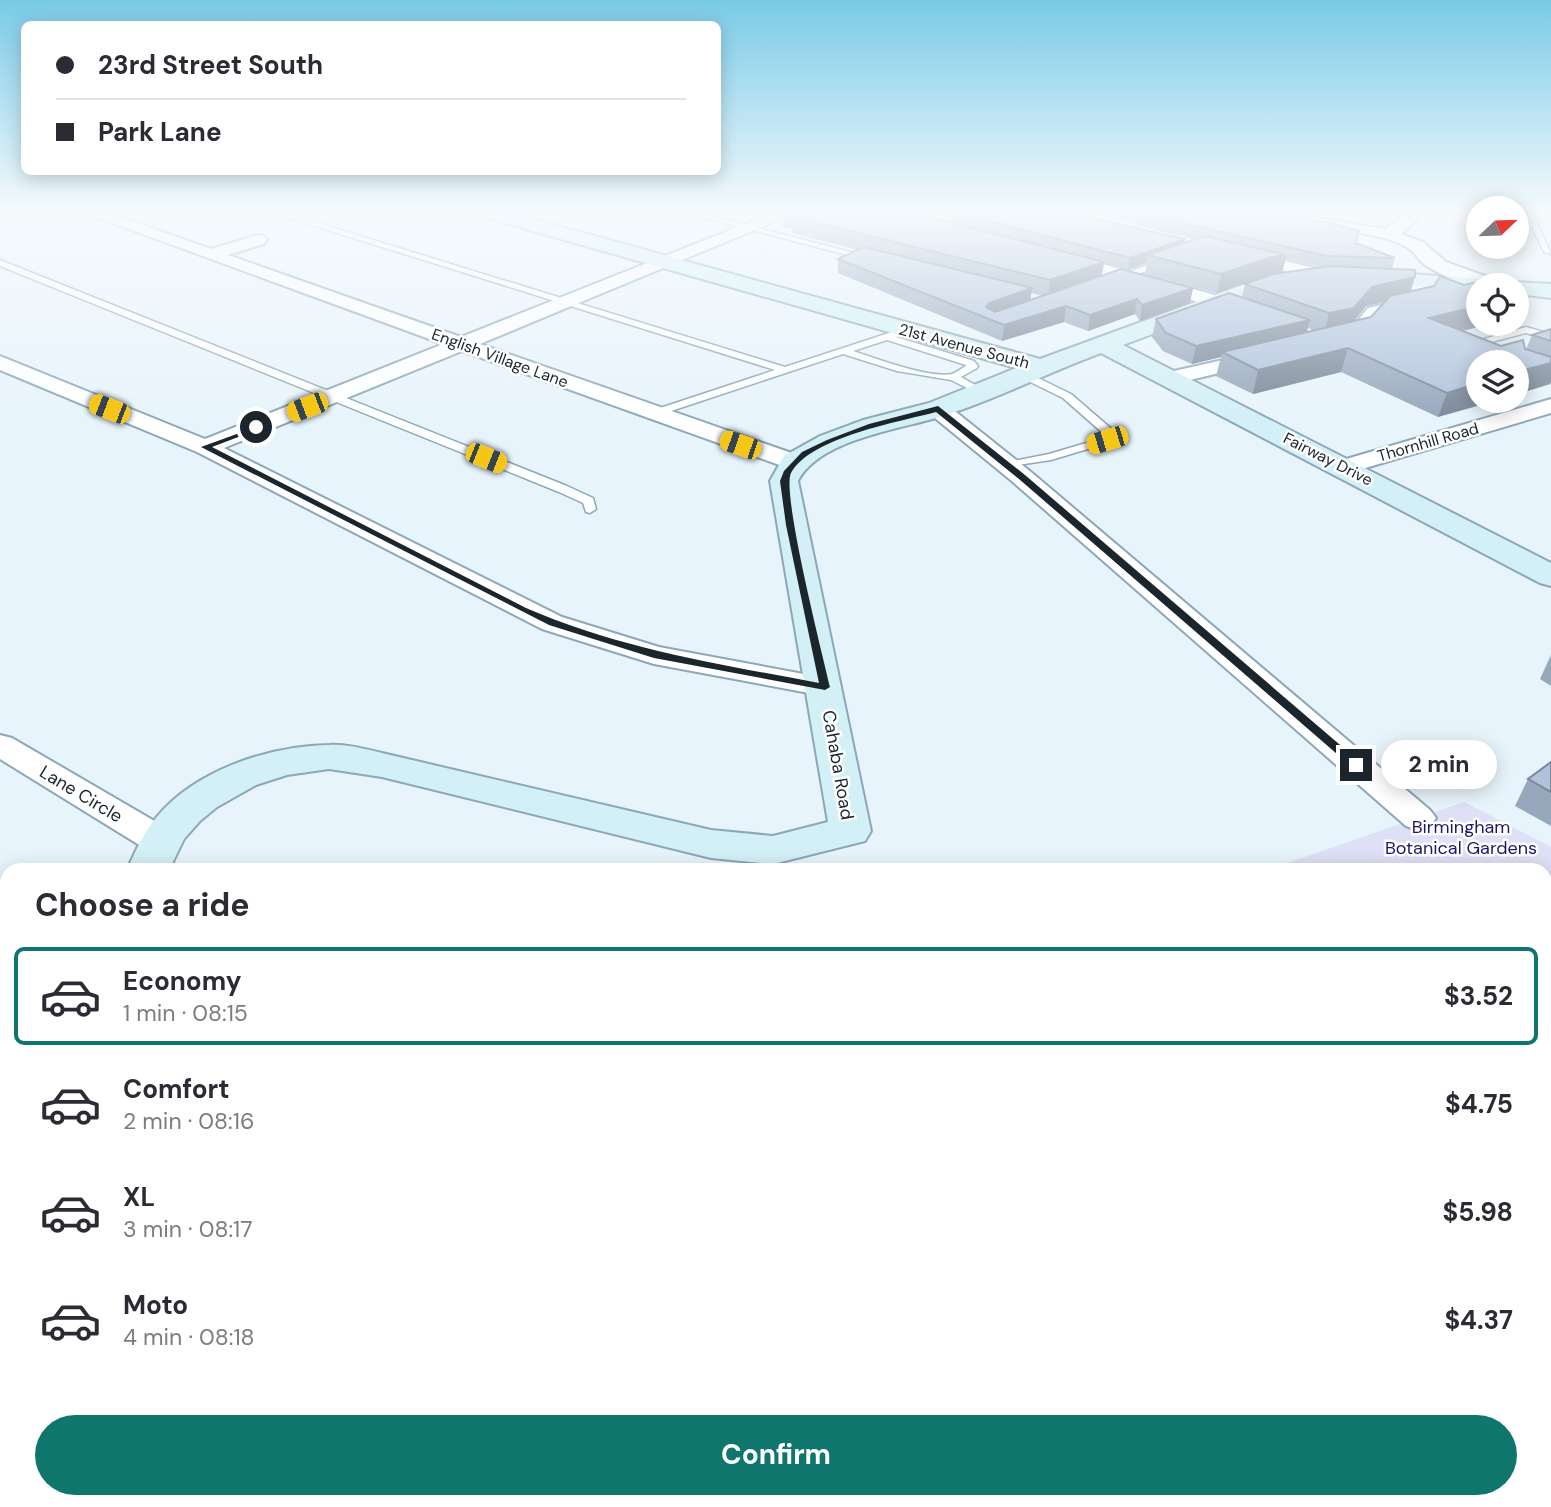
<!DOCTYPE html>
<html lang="en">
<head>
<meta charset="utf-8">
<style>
  body { margin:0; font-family:"DM Sans",sans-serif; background:#f7f7f7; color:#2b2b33; height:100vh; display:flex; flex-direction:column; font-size:26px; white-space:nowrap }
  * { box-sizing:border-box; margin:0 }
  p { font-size:23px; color:#7c7c81 }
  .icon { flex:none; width:38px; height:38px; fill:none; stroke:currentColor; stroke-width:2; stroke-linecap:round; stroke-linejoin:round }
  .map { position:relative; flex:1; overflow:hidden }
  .sheet { position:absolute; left:0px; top:863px; width:1552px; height:646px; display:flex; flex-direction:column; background:#fff; border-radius:21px 21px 0 0; box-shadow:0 4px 18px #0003 }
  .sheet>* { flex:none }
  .top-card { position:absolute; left:21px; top:21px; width:700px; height:154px; border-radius:10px; box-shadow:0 4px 18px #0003; display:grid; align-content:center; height:154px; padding:0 35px; background:#fff }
  .needle { width:46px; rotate:67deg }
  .tools { position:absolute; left:1466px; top:196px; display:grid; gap:14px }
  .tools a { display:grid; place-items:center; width:63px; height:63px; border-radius:50%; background:#fff; box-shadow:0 4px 18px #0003; font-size:35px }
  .end { position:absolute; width:32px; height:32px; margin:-16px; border:9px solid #1a252c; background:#fff; box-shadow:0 0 0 4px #fff }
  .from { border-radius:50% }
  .bubble { position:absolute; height:49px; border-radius:24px; background:#fff; box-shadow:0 4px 18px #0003; font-size:23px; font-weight:700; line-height:49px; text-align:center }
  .car { position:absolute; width:21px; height:42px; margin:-21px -10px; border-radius:9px; box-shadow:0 0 5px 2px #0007; background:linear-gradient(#f5c518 24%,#345 0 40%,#f5c518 0 76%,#345 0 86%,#f5c518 0) }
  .top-card b { display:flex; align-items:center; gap:24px; height:66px; font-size:26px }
  .top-card b+b { border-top:2px solid #e1e1e2 }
  .top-card i { width:18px; height:18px; background:#2b2b33 }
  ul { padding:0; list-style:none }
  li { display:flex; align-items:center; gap:21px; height:98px; margin:0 14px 10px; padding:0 21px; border:4px solid transparent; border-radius:10px }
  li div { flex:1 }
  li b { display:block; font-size:26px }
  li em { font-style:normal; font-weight:700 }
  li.active { border-color:#0f766e }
  li>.icon { width:63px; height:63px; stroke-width:1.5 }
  h2 { padding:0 35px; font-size:32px; line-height:84px }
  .primary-button { display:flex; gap:14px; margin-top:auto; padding:14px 35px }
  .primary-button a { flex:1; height:80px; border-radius:42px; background:#0f766e; color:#fff; font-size:28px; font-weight:700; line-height:80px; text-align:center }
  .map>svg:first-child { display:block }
  .green { fill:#dde0f6 }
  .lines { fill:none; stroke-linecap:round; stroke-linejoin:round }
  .lane-casing { stroke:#8ba7b9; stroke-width:3 }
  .street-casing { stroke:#8ba7b9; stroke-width:4 }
  .secondary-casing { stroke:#8ba7b9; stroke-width:4 }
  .path-far1 { stroke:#9ca8af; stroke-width:5; stroke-dasharray:8 4.5; stroke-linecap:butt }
  .path { stroke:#9ca8af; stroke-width:7; stroke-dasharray:10 5; stroke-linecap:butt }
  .lane { fill:#fff; fill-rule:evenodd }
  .street { fill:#fff; fill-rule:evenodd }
  .secondary { fill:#d3f0f6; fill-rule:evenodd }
  .wall { fill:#97a7bc; fill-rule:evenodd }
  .shaded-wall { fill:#7b8899 }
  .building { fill:#b0c2db; stroke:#7b8899; stroke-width:2 }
  .route { fill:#1a252c }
  .labels { text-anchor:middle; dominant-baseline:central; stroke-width:5; stroke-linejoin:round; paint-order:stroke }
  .far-street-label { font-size:16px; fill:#1a252c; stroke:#fff }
  .street-label { font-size:18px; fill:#1a252c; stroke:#fff }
  .park-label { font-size:18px; fill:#201669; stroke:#fff }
</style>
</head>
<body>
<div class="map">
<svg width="1551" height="1507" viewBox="0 0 1551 1507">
  <rect width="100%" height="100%" fill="#e8f4fb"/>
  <path class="green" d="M 1464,802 L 1551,847 L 1551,1507 L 0,1507 L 0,1350 L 7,1342 L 7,1502 L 1545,1502 L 1545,870 L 1267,870 Z"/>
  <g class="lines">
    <g class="lane-casing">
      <g id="lane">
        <path d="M 267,211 L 279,211 L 785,367 L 904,328 L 910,328 L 910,332 L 896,337 L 974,361 L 978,366 L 977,368 L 961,377 L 986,391 L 977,393 L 951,380 L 897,371 L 843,354 L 656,416 L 648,416 L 648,412 L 775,370 ZM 887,340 L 966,365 L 967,365 C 962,368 957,372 952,374 C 931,379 874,358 853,351 Z"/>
        <path d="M 679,211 L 692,211 L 874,258 L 870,261 Z"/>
        <path d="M 931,211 L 941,211 L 918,223 L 911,221 Z"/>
        <path d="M 1524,211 L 1532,211 L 1551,254 L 1544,252 Z"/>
        <path d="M 1165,259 L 1169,262 L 1168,264 L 1116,281 L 1109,279 Z"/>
        <path d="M 0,260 L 567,486 L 593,498 L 596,509 L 590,513 L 586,512 L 583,503 L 559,492 L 0,266 Z"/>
        <path d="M 1526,327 L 1551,334 L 1551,340 L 1526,333 L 1468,348 L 1463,345 Z"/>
        <path d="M 1018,372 L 1026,372 L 1071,394 L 1115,432 L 1116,434 L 1111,442 L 1051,460 L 1004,467 L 1004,463 L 1049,454 L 1103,438 L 1105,435 L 1063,398 L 1018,376 Z"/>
      </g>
    </g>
    <g class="street-casing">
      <g id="street">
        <path d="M 80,211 L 103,211 L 211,249 L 258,235 L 264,236 L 267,240 L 264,244 L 228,255 L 461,337 L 778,211 L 800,211 L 480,344 L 803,457 L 806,462 L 803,467 L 785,467 L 462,351 L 224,448 L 562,617 L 659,647 L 825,678 L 836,680 L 841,687 L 836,694 L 825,696 L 654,664 L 542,629 L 197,452 L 0,370 L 0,356 L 205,439 L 443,344 Z"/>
        <path d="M 1222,211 L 1324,219 L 1385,229 L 1403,215 L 1403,211 L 1419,211 L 1417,220 L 1401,234 L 1423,242 L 1446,262 L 1499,281 L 1501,285 C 1475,286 1449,281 1425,265 C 1419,261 1416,254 1411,250 C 1379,226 1269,226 1224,214 Z"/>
        <path d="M 1139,226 L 1331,272 L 1334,276 L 1325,281 L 1133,235 L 1131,231 Z"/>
        <path d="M 1058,252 L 1226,298 L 1229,302 L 1219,308 L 1052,261 L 1049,257 L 1052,253 Z"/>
        <path d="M 1420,275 L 1429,281 L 1432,294 L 1426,306 L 1382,316 L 1364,338 L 1332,346 L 1322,340 L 1325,336 L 1350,330 L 1368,308 L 1412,298 L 1411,281 Z"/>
        <path d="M 1263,351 L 1273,357 L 1270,361 L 1173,384 L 1162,378 L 1165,373 Z"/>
        <path d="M 1551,399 L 1551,413 L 1345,474 L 1336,472 L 1333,467 L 1336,462 Z"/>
        <path d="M 938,402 L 946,404 L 1031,472 L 1430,810 L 1436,818 L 1430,826 L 1418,830 L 1406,826 L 1013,482 L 930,414 L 927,409 L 930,404 Z"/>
        <path d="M 0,735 L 12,738 L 175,833 L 180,842 L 175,851 L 162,854 L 149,851 L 0,759 Z"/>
      </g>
    </g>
    <g class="secondary-casing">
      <g id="secondary">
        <path d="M 474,211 L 504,211 L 1040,359 L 1256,280 L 1295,274 L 1303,275 L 1306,280 L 1303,285 L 1268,291 L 1123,345 L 1551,563 L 1551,586 L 1540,583 L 1101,353 C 1049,372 999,398 946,415 C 904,429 820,438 798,481 L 871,831 L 865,841 L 773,864 L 711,858 L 382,777 L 329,769 L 287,775 L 256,785 L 217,807 L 200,821 L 184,839 L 169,870 L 127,870 C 135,852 143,834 156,818 C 195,770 269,746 329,745 C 347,744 365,749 382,753 L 711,830 L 773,836 L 828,822 L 770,481 L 784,456 L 820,436 L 863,420 L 929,403 L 1016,368 L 476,215 Z"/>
        <path d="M 1362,271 L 1485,279 L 1496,285 L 1479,285 L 1479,291 L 1355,281 L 1351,277 Z"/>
        <path d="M 1517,282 L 1551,284 L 1551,298 L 1517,294 L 1517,285 L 1508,285 Z"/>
        <path d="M 7,1193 L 7,1253 L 0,1255 L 0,1196 Z"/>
      </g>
    </g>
    <path class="path-far1" d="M 1545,1038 L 1551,1039"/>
    <g class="path">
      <path d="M 159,1502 L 159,1507"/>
      <path d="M 264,1502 L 268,1507"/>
      <path d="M 600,1502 L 608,1507"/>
      <path d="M 794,1502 L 802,1507"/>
      <path d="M 341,1507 L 344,1502"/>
      <path d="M 427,1507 L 455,1502"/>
      <path d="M 1048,1507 L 1049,1502"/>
    </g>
    <use href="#lane" class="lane"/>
    <use href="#street" class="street"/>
    <use href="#secondary" class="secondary"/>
  </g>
  <g class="wall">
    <path d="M 783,211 L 953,223 L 953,212 L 1184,243 L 1198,238 L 1079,211 L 1241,211 L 1395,258 L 1392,269 L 1411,291 L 1479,324 L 1490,324 L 1462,331 L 1501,346 L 1526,349 L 1532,335 L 1551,329 L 1551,381 L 1550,384 L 1517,394 L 1517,362 L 1438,417 L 1341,372 L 1253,394 L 1216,376 L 1221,357 L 1192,364 L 1163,351 L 1152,337 L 1156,319 L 1242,297 L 1245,284 L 1270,276 L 1263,277 L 1217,293 L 1145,274 L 1147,263 L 1128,270 L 1104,263 L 1102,275 L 1190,303 L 1140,321 L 1135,314 L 1088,331 L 1064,322 L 1002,341 L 838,273 L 838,259 L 858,250 L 792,233 L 792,229 L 783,227 ZM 1286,259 L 1321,267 L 1282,273 ZM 1031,293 L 1035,294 L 1042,296 L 1030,300 ZM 1385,302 L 1371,317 L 1353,322 L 1366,306 ZM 1308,328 L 1315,331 L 1307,332 Z"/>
    <path d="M 1551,655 L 1551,686 L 1540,679 Z"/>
    <path d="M 1551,762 L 1551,826 L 1515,806 L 1528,779 Z"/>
  </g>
  <g class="shaded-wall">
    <path d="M 1185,239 L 1183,251 L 1148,255 L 1147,263 L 1128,270 L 1130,258 Z"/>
    <path d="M 1286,255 L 1282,274 L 1263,277 L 1217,293 L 1221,274 L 1268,258 Z"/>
    <path d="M 1104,262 L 1101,279 L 1048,297 L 1050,280 Z"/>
    <path d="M 1415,277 L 1409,296 L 1366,306 L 1349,328 L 1324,333 L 1329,313 L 1372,287 Z"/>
    <path d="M 1032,288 L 1030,303 L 987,318 L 986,307 L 989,303 Z"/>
    <path d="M 1193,288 L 1190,303 L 1140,321 L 1142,305 Z"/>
    <path d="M 1524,295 L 1517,315 L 1517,296 Z"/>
    <path d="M 1137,299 L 1135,314 L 1088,331 L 1090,315 Z"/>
    <path d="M 1066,306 L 1064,322 L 1002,341 L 1004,325 Z"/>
    <path d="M 1479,306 L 1479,324 L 1490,324 L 1422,341 L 1429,318 Z"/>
    <path d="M 1310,320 L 1305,338 L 1222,352 L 1221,357 L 1192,364 L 1196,346 Z"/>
    <path d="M 1348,348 L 1341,372 L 1253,394 L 1258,370 Z"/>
    <path d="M 1551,363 L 1551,382 L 1550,384 L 1517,394 L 1517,372 Z"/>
    <path d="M 1479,383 L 1479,401 L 1495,401 L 1438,417 L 1447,393 Z"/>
  </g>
  <g class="building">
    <path d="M 783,211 L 907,211 L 1104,262 L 1050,280 L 792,217 L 799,215 Z"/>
    <path d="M 957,211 L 1061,211 L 1185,239 L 1130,258 L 953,212 Z"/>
    <path d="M 1129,211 L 1241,211 L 1331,223 L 1359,231 L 1355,243 L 1395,258 L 1327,256 Z"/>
    <path d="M 1204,236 L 1286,255 L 1268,258 L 1221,274 L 1148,255 Z"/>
    <path d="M 864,247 L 1032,288 L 989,303 L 986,307 L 995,312 L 1121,269 L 1193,288 L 1142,305 L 1137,299 L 1090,315 L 1066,306 L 1004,325 L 838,259 Z"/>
    <path d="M 1330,266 L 1415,270 L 1415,277 L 1372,287 L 1354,308 L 1329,313 L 1245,284 L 1273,274 Z"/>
    <path d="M 1440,276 L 1464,285 L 1485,280 L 1498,285 L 1479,285 L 1479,306 L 1429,318 L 1501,346 L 1523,340 L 1525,349 L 1551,357 L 1551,363 L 1517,372 L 1517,362 L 1479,362 L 1479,383 L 1447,393 L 1348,348 L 1258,370 L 1222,352 L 1371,317 L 1390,296 L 1434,286 Z"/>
    <path d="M 1517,292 L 1524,295 L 1517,296 Z"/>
    <path d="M 1229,293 L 1310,320 L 1196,346 L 1166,333 L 1156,319 Z"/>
    <path d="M 1551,329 L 1551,341 L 1532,335 Z"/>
    <path d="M 1551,762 L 1551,792 L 1528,779 Z"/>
  </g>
  <linearGradient id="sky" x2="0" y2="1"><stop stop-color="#79cae7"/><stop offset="0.5" stop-color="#f5fafd"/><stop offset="1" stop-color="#f5fafd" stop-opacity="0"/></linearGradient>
  <rect width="1551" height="422" fill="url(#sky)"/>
  <path class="route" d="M 938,406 L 1025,475 L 1360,762 L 1360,767 L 1352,767 L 1019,479 L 936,412 C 899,422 811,437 791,473 C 781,492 823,656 830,687 L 825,690 L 654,658 L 549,625 L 201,447 L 259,426 L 259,429 L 212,447 L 526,608 C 620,649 719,664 819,683 L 786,525 L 780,481 L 784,471 L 802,452 L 827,440 L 869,424 Z"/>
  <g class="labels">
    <g class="far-street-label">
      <text transform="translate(964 346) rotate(15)">21st Avenue South</text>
      <text transform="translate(500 358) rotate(20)">English Village Lane</text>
      <text transform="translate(1428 442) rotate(-16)">Thornhill Road</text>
      <text transform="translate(1328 459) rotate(27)">Fairway Drive</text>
    </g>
    <g class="street-label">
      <text transform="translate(838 765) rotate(80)">Cahaba Road</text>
      <text transform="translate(81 794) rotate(31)">Lane Circle</text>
    </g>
    <g class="park-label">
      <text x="1461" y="827">Birmingham<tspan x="1461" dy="21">Botanical Gardens</tspan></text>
    </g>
  </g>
</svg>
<div class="tools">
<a><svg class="needle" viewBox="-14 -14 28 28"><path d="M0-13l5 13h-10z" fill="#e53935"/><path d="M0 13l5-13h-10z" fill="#7c7c81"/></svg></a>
<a><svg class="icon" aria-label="locate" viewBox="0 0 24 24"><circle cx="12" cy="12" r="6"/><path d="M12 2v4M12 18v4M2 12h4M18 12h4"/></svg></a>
<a><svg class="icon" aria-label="layers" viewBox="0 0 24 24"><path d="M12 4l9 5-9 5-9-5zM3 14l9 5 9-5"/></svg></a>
</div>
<i class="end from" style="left:256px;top:427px"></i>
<i class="end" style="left:1356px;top:765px"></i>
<div class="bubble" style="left:1381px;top:740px;width:116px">2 min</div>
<i class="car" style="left:307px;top:407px;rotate:249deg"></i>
<i class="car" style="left:109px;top:409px;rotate:291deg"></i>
<i class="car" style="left:1107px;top:440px;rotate:253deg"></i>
<i class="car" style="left:740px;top:445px;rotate:289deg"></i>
<i class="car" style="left:486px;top:458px;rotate:112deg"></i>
<div class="top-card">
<b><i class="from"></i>23rd Street South</b>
<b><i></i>Park Lane</b>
</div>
<section class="sheet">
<h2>Choose a ride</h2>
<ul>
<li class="active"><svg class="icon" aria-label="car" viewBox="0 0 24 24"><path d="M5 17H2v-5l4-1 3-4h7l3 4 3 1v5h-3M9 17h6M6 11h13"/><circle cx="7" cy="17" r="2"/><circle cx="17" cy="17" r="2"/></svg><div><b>Economy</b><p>1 min · 08:15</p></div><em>$3.52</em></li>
<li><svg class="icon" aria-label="car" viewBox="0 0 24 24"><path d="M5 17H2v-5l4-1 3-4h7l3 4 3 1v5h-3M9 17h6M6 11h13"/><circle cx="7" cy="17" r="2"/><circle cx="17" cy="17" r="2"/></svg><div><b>Comfort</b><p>2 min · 08:16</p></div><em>$4.75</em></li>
<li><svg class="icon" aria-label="car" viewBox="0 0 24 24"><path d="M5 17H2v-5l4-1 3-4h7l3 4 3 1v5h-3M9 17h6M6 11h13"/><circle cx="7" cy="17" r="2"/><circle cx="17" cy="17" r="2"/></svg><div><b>XL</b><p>3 min · 08:17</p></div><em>$5.98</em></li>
<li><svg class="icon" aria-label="car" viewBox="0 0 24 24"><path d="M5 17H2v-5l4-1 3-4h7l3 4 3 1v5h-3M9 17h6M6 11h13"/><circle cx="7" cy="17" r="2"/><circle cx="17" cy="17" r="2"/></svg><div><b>Moto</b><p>4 min · 08:18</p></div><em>$4.37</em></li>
</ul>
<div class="primary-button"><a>Confirm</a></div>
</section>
</div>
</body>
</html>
